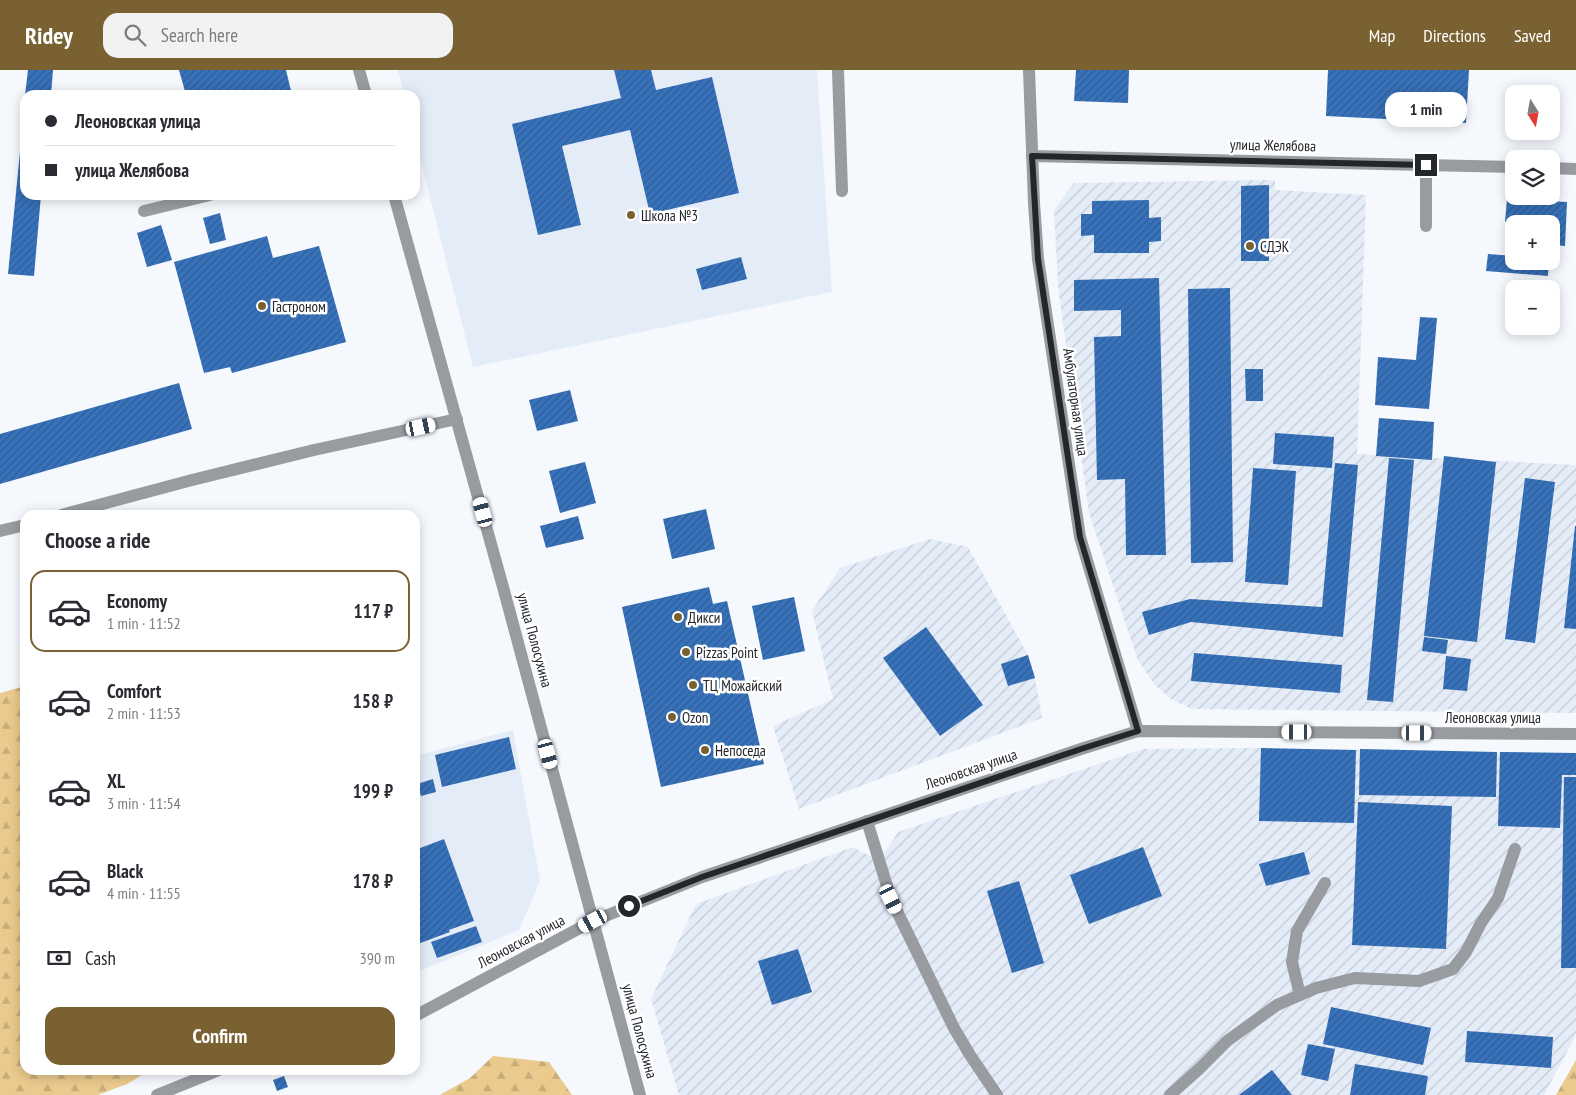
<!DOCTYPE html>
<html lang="en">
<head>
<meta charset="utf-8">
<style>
  body { margin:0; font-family:"PT Sans Narrow",sans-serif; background:#f2f2f3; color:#2b2b33; height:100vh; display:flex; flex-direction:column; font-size:19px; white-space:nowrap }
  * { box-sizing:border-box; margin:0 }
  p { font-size:16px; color:#7c7c81 }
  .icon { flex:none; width:28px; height:28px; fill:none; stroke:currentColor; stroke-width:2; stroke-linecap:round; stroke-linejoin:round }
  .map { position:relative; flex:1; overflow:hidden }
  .drawer { position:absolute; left:20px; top:440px; width:400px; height:565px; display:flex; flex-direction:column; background:#fff; border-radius:15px; box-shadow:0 2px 12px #0003 }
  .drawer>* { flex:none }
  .guide { position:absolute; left:20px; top:20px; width:400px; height:110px; border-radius:15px; box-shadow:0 2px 12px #0003; display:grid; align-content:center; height:110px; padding:0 25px; background:#fff }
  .needle { width:32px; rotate:169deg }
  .buttons { position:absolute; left:1505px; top:15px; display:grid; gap:10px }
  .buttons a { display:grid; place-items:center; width:55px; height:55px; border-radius:10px; background:#fff; box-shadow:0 2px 12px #0003; font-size:25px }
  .end { position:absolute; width:22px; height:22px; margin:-11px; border:6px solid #23262a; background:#fff; box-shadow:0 0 0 2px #fff }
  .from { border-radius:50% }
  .bubble { position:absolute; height:35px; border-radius:15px; background:#fff; box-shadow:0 2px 12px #0003; font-size:16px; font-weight:700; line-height:35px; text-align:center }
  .car { position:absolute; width:15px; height:30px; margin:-15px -8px; border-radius:6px; box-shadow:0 0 4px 1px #0007; background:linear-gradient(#fff 24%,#345 0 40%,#fff 0 76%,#345 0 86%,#fff 0) }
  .guide b { display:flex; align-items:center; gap:18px; height:48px; font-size:19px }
  .guide b+b { border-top:1px solid #e1e1e2 }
  .guide i { width:12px; height:12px; background:#2b2b33 }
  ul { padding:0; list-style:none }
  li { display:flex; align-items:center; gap:15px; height:82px; margin:0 10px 8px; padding:0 15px; border:2px solid transparent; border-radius:15px }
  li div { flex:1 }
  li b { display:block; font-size:19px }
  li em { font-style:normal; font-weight:700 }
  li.current { border-color:#796132 }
  li>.icon { width:45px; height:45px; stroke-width:1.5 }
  h2 { padding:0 25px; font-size:22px; line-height:60px }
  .pay { display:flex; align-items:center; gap:12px; height:55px; padding:0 25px; font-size:19px }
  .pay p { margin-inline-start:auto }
  .action { display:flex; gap:10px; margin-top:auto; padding:10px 25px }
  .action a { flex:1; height:58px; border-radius:15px; background:#796132; color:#fff; font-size:20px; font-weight:700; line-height:58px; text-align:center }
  header { display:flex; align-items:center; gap:30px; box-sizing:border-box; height:70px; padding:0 25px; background:#796132; color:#fff }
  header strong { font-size:24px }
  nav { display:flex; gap:28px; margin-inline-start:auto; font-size:18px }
  .search { width:350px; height:45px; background:#f2f2f3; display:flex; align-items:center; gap:12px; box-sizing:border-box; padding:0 18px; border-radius:15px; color:#7c7c81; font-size:19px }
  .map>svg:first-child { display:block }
  .built { fill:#e4ecf8 }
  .industrial { fill:url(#industrial-furrows) }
  .forest { fill:url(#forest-firs) }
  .building { fill:url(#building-hatch) }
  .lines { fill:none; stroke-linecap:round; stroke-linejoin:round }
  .minor { stroke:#989ba0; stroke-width:12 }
  .route { stroke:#23262a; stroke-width:6 }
  .poi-dot { fill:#796132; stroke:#fff; stroke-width:2 }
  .labels { text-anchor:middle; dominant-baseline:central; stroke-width:5; stroke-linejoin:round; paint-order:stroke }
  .street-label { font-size:15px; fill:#23262a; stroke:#fff }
  .poi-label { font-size:15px; fill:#23262a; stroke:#fff; text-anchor:start }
</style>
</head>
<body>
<header>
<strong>Ridey</strong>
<div class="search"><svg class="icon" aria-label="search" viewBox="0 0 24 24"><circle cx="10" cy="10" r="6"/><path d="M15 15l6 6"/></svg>Search here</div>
<nav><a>Map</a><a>Directions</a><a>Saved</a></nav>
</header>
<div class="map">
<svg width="1576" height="1025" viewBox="0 0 1576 1025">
  <defs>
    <pattern id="industrial-furrows" width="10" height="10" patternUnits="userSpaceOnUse" patternTransform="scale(1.25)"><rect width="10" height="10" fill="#e4ecf8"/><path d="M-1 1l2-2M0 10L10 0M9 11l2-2" fill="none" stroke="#c3cad5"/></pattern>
    <pattern id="forest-firs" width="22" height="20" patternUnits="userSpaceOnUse" patternTransform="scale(1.25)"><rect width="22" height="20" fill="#eaca8d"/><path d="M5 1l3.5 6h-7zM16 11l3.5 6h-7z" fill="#c8ad7a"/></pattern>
    <pattern id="building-hatch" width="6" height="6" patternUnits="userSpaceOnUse" patternTransform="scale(1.25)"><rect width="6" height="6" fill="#3872ba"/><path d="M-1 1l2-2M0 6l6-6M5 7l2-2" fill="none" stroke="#2f5d97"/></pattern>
  </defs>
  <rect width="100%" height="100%" fill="#f5f8fd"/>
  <g class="built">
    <path d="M 398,0 L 817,0 L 832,222 L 473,297 L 415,68 L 415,25 L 404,25 Z"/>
    <path d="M 513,660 L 540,811 L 519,860 L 415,903 L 415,686 Z"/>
  </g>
  <g class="industrial">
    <path d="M 1275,110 L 1275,120 L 1366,125 L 1357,384 L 1576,395 L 1576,643 L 1192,639 L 1171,629 L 1154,614 L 1137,588 L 1089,443 L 1058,216 L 1054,140 L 1074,113 Z"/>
    <path d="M 930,469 L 968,477 L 1028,585 L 1035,608 L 1042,648 L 799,739 L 773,656 L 833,629 L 812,541 L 840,498 Z"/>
    <path d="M 1261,678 L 1576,684 L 1576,965 L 1544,1025 L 679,1025 L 651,929 L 696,834 L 853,777 L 870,786 L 887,780 L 898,762 L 1143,679 Z"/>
  </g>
  <g class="forest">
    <path d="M 25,616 L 25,1000 L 150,1000 L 127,1014 L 98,1025 L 0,1025 L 0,623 Z"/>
    <path d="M 493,986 L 549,992 L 572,1025 L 440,1025 L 470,1008 Z"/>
    <path d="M 1576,990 L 1576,1025 L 1556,1025 Z"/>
  </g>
  <g class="building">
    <path d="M 28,0 L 53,0 L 51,25 L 25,25 Z"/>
    <path d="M 179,0 L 286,0 L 292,25 L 186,25 Z"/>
    <path d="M 614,0 L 651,0 L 656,20 L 712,7 L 739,123 L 650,144 L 630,60 L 562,76 L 581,155 L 538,165 L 512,54 L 621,28 Z"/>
    <path d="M 1076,0 L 1129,0 L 1128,33 L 1074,31 Z"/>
    <path d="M 1328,0 L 1469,0 L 1466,53 L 1326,46 Z"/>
    <path d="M 24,41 L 25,41 L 25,125 L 41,125 L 34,206 L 8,204 Z"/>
    <path d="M 1269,115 L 1269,191 L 1241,191 L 1241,116 Z"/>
    <path d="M 1507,129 L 1567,132 L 1565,176 L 1551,175 L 1551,154 L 1505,152 Z"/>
    <path d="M 1149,130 L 1149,148 L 1161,147 L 1161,171 L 1149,172 L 1149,183 L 1094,183 L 1094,165 L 1081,166 L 1081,144 L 1092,144 L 1092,131 Z"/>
    <path d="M 220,143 L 226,170 L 210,174 L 203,148 Z"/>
    <path d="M 161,155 L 172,190 L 147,197 L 137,163 Z"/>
    <path d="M 267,166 L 273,188 L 319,176 L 346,272 L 232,303 L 230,297 L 204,303 L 174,192 Z"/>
    <path d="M 1488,184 L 1514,186 L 1514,191 L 1549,191 L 1548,206 L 1486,201 Z"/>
    <path d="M 741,187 L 747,209 L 702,220 L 696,199 Z"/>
    <path d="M 1159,208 L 1166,485 L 1126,485 L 1125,409 L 1097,410 L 1094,267 L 1121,266 L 1121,240 L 1074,241 L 1074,210 Z"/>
    <path d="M 1230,218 L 1233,492 L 1191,493 L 1188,219 Z"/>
    <path d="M 1420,247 L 1437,248 L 1429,339 L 1375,335 L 1378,287 L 1416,290 Z"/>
    <path d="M 1245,299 L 1263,299 L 1263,331 L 1246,331 Z"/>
    <path d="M 179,313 L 192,359 L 0,414 L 0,364 Z"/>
    <path d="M 570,320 L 578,351 L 537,361 L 529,330 Z"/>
    <path d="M 1379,348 L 1434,352 L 1432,390 L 1376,386 Z"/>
    <path d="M 1275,363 L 1334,367 L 1332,398 L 1273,394 Z"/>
    <path d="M 1444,386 L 1496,392 L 1477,572 L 1424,566 Z"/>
    <path d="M 1389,388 L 1414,390 L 1393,632 L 1367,630 Z"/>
    <path d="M 585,392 L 596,433 L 560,443 L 549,401 Z"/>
    <path d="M 1335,393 L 1358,395 L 1343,567 L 1191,552 L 1149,565 L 1142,542 L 1190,529 L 1322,537 Z"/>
    <path d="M 1253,398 L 1296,401 L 1288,515 L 1245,512 Z"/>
    <path d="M 1525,408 L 1555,412 L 1535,573 L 1505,569 Z"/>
    <path d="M 706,439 L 715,479 L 672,489 L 663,449 Z"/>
    <path d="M 578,446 L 584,469 L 546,478 L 540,456 Z"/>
    <path d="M 1575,456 L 1576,456 L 1576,559 L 1564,558 Z"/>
    <path d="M 709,517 L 713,534 L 727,531 L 764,694 L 661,717 L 622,537 Z"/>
    <path d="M 794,527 L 805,581 L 763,590 L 752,536 Z"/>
    <path d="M 926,557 L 983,635 L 940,666 L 883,588 Z"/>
    <path d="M 1424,567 L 1448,570 L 1446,584 L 1422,581 Z"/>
    <path d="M 1194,583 L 1342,595 L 1340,623 L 1191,611 Z"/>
    <path d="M 1028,585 L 1035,608 L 1008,616 L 1001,594 Z"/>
    <path d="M 1446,586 L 1471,589 L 1467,621 L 1443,619 Z"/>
    <path d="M 509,667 L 516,699 L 442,717 L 435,685 Z"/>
    <path d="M 1261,678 L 1356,680 L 1354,753 L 1259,751 Z"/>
    <path d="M 1360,679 L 1497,682 L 1496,727 L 1359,725 Z"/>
    <path d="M 1500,682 L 1576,683 L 1576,705 L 1562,705 L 1560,758 L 1498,756 Z"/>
    <path d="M 1564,707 L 1576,707 L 1576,898 L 1561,898 Z"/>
    <path d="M 433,709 L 436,722 L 421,726 L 417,714 Z"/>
    <path d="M 1358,732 L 1452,736 L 1446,879 L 1352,875 Z"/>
    <path d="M 444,769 L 474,851 L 449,860 L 450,862 L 415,875 L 415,821 L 420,819 L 415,804 L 415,780 Z"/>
    <path d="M 1143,777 L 1162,826 L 1089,854 L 1070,805 Z"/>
    <path d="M 1304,782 L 1310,804 L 1266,816 L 1259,794 Z"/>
    <path d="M 1019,811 L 1044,893 L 1012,903 L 987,821 Z"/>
    <path d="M 476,856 L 482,872 L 437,888 L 431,872 Z"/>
    <path d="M 798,879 L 812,922 L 772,935 L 758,891 Z"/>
    <path d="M 1331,937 L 1431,958 L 1423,995 L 1323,974 Z"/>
    <path d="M 1467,961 L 1553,967 L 1551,998 L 1465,992 Z"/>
    <path d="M 1308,974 L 1335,979 L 1328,1011 L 1301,1005 Z"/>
    <path d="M 1355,994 L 1428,1006 L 1425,1025 L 1350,1025 Z"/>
    <path d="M 1272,1000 L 1292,1025 L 1239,1025 Z"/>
    <path d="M 284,1006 L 288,1017 L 277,1021 L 273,1010 Z"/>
  </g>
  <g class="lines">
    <g class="minor">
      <path d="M 359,0 L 366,25"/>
      <path d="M 838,0 L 842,121"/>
      <path d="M 1029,0 L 1034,133 L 1038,189 L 1080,467 L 1138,661"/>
      <path d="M 1032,86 L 1514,97"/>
      <path d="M 1551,98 L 1576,99"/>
      <path d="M 394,125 L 503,517 L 640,1025"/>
      <path d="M 144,141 L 210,125"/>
      <path d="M 1426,156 L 1426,95"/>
      <path d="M 61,445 L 192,410 L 314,380 L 457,349"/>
      <path d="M 0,461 L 25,455"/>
      <path d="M 867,751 L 891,829 L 954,958 L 970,985 L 997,1025"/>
      <path d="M 1300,925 L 1292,892 L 1297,861 L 1325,813"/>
      <path d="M 415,946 L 593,851 L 702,807 L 1081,679 L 1138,661 L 1576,664"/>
      <path d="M 157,1025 L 219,1000"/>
      <path d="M 1170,1025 L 1199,999 L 1227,971 L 1277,935 L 1316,918 L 1355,908 L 1419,911 L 1453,899 L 1466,882 L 1481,853 L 1498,828 L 1515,779"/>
    </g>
  </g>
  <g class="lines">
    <path class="route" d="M 629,836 L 702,807 L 1081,679 L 1138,661 L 1080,467 L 1038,189 L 1032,86 L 1426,95"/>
  </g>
  <g class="poi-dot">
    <circle cx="631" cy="145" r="5"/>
    <circle cx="1250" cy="176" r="5"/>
    <circle cx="262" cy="236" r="5"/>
    <circle cx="678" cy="547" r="5"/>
    <circle cx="686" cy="582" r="5"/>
    <circle cx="693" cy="615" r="5"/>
    <circle cx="672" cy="647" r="5"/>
    <circle cx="705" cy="680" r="5"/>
  </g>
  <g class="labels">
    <g class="street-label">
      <text transform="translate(1273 75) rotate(1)">улица Желябова</text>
      <text transform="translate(1076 332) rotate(82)">Амбулаторная улица</text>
      <text transform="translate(535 570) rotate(75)">улица Полосухина</text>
      <text x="1493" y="647">Леоновская улица</text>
      <text transform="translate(971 699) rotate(-19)">Леоновская улица</text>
      <text transform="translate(521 871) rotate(-28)">Леоновская улица</text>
      <text transform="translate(640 961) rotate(75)">улица Полосухина</text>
    </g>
    <g class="poi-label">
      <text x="641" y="145">Школа №3</text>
      <text x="1260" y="176">СДЭК</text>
      <text x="272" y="236">Гастроном</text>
      <text x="688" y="547">Дикси</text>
      <text x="696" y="582">Pizzas Point</text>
      <text x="703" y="615">ТЦ Можайский</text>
      <text x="682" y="647">Ozon</text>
      <text x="715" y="680">Непоседа</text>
    </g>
  </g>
</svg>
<div class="buttons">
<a><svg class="needle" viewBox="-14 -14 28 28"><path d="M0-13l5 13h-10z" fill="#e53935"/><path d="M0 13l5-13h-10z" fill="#7c7c81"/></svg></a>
<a><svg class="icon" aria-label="layers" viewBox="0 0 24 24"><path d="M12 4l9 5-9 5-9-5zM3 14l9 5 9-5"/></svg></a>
<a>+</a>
<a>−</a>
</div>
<i class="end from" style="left:629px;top:836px"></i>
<i class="end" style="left:1426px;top:95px"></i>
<div class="bubble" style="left:1385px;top:22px;width:82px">1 min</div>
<i class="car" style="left:421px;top:357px;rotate:78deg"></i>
<i class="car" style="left:483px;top:442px;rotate:345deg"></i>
<i class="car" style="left:1297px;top:662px;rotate:270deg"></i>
<i class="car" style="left:1417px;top:663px;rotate:90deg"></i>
<i class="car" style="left:548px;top:684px;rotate:165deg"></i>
<i class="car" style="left:891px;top:829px;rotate:154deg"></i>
<i class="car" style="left:593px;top:851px;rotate:242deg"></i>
<div class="guide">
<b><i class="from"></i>Леоновская улица</b>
<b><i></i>улица Желябова</b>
</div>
<section class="drawer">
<h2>Choose a ride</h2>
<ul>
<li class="current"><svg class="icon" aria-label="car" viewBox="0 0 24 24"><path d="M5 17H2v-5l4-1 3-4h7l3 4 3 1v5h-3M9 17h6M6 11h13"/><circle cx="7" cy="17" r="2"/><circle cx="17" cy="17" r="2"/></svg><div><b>Economy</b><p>1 min · 11:52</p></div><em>117 ₽</em></li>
<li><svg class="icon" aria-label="car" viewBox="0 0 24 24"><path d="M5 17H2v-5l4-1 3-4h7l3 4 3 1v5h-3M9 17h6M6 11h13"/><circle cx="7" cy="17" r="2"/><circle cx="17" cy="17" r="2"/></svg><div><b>Comfort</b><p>2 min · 11:53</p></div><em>158 ₽</em></li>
<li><svg class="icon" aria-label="car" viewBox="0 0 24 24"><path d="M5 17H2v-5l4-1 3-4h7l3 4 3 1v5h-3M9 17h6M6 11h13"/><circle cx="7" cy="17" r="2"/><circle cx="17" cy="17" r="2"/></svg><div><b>XL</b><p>3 min · 11:54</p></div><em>199 ₽</em></li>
<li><svg class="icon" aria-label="car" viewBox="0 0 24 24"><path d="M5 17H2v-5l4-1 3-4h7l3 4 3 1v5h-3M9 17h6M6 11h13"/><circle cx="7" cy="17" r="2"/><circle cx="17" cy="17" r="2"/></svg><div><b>Black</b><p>4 min · 11:55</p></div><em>178 ₽</em></li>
</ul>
<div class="pay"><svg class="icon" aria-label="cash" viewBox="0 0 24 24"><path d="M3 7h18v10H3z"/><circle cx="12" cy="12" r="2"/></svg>Cash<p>390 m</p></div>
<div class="action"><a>Confirm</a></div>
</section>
</div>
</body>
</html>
